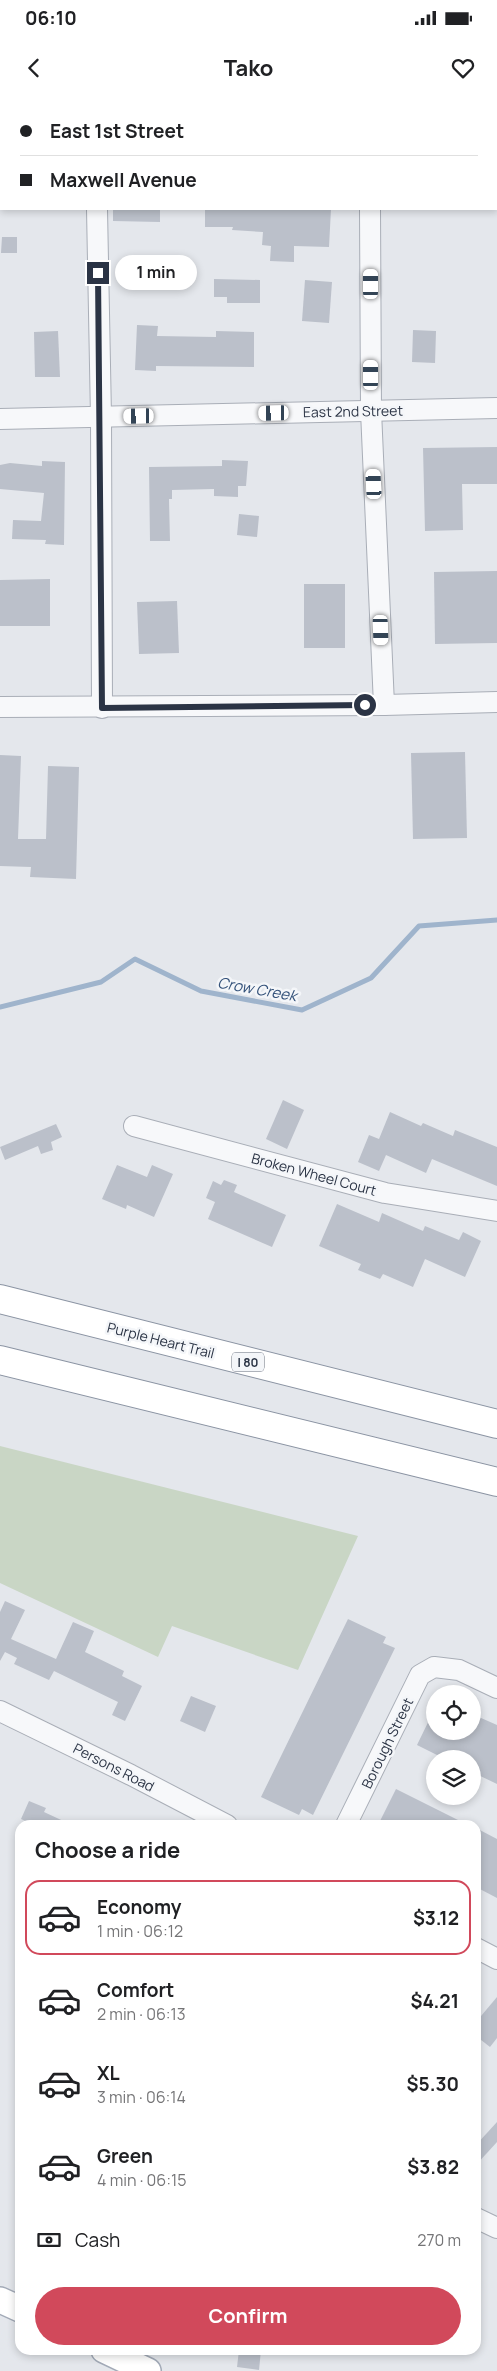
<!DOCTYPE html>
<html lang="en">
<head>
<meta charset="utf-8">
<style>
  body { margin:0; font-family:Manrope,sans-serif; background:#f6f6f6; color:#202124; height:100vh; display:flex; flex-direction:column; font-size:19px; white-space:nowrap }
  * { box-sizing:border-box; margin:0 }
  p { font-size:16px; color:#757577 }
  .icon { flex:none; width:28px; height:28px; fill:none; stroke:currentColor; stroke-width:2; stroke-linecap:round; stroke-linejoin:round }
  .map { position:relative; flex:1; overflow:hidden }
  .details { position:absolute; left:15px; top:1720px; width:466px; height:535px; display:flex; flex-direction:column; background:#fff; border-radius:15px; box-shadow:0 2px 8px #0003 }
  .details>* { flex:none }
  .guide { position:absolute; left:0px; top:0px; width:498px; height:110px; box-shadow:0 2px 8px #0003; display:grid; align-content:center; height:110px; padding:0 20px; background:#fff }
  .tools { position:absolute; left:426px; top:1585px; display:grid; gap:10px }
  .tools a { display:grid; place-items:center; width:55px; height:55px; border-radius:50%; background:#fff; box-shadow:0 2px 8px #0003; font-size:25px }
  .end { position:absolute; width:22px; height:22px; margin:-11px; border:6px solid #2b3445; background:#fff; box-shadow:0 0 0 2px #fff }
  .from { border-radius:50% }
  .bubble { position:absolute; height:35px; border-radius:18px; background:#fff; box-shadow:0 2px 8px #0003; font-size:16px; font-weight:700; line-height:35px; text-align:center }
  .car { position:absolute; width:15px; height:30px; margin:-15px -8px; border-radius:6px; box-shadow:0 0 4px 1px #0007; background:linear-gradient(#fff 24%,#345 0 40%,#fff 0 76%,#345 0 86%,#fff 0) }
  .guide b { display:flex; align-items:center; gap:18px; height:48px; font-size:19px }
  .guide b+b { border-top:1px solid #e0e0e0 }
  .guide i { width:12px; height:12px; background:#202124 }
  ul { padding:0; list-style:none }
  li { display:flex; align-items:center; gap:15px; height:75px; margin:0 10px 8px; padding:0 10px; border:2px solid transparent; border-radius:15px }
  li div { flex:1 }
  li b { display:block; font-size:19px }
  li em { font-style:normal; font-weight:700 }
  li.current { border-color:#d1495b }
  li>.icon { width:45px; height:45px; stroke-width:1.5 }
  h2 { padding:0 20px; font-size:22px; line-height:60px }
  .pay { display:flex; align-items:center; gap:12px; height:55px; padding:0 20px; font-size:19px }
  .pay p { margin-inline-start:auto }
  .button { display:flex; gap:10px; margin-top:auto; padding:10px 20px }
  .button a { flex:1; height:58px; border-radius:30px; background:#d1495b; color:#fff; font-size:20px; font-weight:700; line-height:58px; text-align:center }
  .status { display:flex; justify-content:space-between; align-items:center; height:35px; padding:0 25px; background:#fff; direction:ltr }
  .status svg { height:14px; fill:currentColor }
  header { display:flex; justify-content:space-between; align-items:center; height:65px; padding:0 20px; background:#fff; font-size:22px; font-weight:700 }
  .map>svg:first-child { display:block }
  .green { fill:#c9d6c5 }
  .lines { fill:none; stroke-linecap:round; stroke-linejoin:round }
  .stream { stroke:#9fb4cc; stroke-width:5 }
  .building { fill:#bbc0ca }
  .minor-casing { stroke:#a9aeb7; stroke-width:22 }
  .major-casing { stroke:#a3abb8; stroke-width:28 }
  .highway-casing { stroke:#8b94a3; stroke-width:30 }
  .minor { stroke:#f7f8fa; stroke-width:20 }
  .major { stroke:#fff; stroke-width:25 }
  .highway { stroke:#fff; stroke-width:28 }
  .route { stroke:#2b3445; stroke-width:6 }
  .labels { text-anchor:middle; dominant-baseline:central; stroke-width:5; stroke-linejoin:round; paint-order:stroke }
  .shield { fill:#f4f6f9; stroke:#676e7b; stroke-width:1 }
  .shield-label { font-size:12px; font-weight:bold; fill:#2b3445 }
  .street-label { font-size:14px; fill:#2b3445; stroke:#f4f6f9 }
  .water-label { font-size:15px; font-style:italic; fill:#34527a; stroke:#f4f6f9 }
</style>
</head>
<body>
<div class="status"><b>06:10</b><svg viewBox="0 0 49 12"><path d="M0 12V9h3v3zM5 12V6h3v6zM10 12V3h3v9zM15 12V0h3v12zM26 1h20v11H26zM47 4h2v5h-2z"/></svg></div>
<header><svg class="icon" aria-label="back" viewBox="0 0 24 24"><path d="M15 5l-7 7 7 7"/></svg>Tako<svg class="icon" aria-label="heart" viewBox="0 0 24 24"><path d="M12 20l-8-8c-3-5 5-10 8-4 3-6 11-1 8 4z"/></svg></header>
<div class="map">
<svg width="497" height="2271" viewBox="0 0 497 2271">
  <rect width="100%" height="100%" fill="#e4e7ec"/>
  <path class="green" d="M 0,1346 L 358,1436 L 298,1570 L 172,1526 L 158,1557 L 0,1483 Z"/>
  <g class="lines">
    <path class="stream" d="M 0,907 L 101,882 L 135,859 L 201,891 L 302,910 L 371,878 L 419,826 L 497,820"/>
  </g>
  <g class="building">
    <path d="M 113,109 L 160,109 L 160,122 L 113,121 Z"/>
    <path d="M 205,109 L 331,109 L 329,147 L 294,146 L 294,162 L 270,161 L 271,146 L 262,145 L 263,132 L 232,130 L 233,127 L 205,127 Z"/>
    <path d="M 2,137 L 17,137 L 17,153 L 1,153 Z"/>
    <path d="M 214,179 L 260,180 L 260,203 L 227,203 L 227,197 L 214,197 Z"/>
    <path d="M 305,180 L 332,182 L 329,223 L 302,221 Z"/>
    <path d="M 137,225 L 158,226 L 157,236 L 216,237 L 216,231 L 254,232 L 254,267 L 156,266 L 156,271 L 135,270 Z"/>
    <path d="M 413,230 L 436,231 L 435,263 L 412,262 Z"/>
    <path d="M 58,231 L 60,277 L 35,277 L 34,232 Z"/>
    <path d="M 497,347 L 497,384 L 462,384 L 463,430 L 425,431 L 423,348 Z"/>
    <path d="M 222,360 L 248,361 L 246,386 L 238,386 L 238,397 L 214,396 L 214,389 L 172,390 L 172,399 L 169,399 L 170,441 L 150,441 L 149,367 L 222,366 Z"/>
    <path d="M 42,361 L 65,362 L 64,445 L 45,444 L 46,440 L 12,439 L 13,420 L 41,421 L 44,393 L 0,389 L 0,365 L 10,363 L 42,366 Z"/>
    <path d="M 239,414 L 259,416 L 257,437 L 237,435 Z"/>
    <path d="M 497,471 L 497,543 L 435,544 L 434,472 Z"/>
    <path d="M 50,479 L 50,526 L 0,526 L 0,480 Z"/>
    <rect x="304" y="484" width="41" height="64"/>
    <path d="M 177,501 L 179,553 L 139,554 L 137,502 Z"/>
    <path d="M 465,652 L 467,738 L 413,739 L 411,653 Z"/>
    <path d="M 0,655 L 21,656 L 18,739 L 46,739 L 48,666 L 79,667 L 76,779 L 30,777 L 31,767 L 0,766 Z"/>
    <path d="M 283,1000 L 304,1010 L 287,1049 L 266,1039 Z"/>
    <path d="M 390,1012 L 421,1026 L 423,1023 L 453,1036 L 455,1030 L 497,1047 L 497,1086 L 432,1059 L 426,1073 L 386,1055 L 379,1071 L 358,1062 L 369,1035 L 379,1039 Z"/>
    <path d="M 56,1024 L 62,1037 L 51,1042 L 53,1050 L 41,1054 L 38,1046 L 5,1060 L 0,1047 Z"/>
    <path d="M 117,1065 L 147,1077 L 152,1065 L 173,1074 L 154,1117 L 127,1105 L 126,1109 L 102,1099 Z"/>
    <path d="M 224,1080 L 237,1085 L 234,1092 L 286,1115 L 272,1147 L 208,1119 L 215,1102 L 206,1098 L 213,1081 L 221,1085 Z"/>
    <path d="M 337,1104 L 379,1122 L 382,1113 L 423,1131 L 425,1126 L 459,1140 L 463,1132 L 481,1141 L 465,1177 L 425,1159 L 413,1187 L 383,1174 L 380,1179 L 358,1170 L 361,1164 L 319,1146 Z"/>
    <path d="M 5,1501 L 25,1510 L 11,1539 L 56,1559 L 73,1522 L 94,1531 L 85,1552 L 124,1571 L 122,1576 L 142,1586 L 125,1621 L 112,1615 L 118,1602 L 54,1571 L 49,1580 L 14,1564 L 17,1558 L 5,1552 L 0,1561 L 0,1512 Z"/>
    <path d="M 348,1519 L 386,1537 L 383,1543 L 395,1548 L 313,1715 L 302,1709 L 299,1715 L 261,1697 Z"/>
    <path d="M 191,1596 L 216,1606 L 205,1632 L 180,1621 Z"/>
    <path d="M 435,1608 L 435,1631 L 472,1631 L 472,1614 L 497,1625 L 497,1684 L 472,1672 L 472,1659 L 445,1659 L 417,1645 Z"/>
    <path d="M 396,1689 L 468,1725 L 378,1725 Z"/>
    <path d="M 29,1701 L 46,1708 L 44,1712 L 72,1725 L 34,1725 L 21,1719 Z"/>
    <path d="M 476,1728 L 497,1739 L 497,1798 L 476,1787 Z"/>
    <path d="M 497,1897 L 497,1938 L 490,1947 L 476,1936 L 476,1922 Z"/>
    <path d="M 497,2022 L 497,2042 L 476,2065 L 476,2045 Z"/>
    <path d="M 239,2250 L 261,2250 L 259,2270 L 237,2267 Z"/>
  </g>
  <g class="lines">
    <g class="minor-casing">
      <g id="minor">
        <path d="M 94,0 L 94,1"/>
        <path d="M 370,0 L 370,1"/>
        <path d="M 496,24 L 497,24"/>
        <path d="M 0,34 L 1,34"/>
        <path d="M 97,109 L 101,317 L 102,608"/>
        <path d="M 370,109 L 371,311 L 384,605"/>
        <path d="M 0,319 L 497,308"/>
        <path d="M 0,607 L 384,605 L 497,602"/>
        <path d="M 134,1026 L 385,1093 L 497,1111"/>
        <path d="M 0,1611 L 131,1675 L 227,1725"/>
        <path d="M 346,1725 L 420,1575 L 434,1567 L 459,1570 L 497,1588"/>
        <path d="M 476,1848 L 497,1859"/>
        <path d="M 476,2118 L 497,2128"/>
      </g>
    </g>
    <g class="major-casing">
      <g id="major">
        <path d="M 0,2200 L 20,2209"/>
        <path d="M 104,2250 L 148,2271"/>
      </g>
    </g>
    <g class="highway-casing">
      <g id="highway">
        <path d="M 0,1199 L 497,1324"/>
        <path d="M 0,1260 L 497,1382"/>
      </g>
    </g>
    <use href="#minor" class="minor"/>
    <use href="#major" class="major"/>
    <use href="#highway" class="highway"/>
  </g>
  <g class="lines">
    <path class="route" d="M 98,173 L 102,608 L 365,605"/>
  </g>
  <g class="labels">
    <rect class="shield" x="232" y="1252.5" width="32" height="19" rx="4"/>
    <g class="shield-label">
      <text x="248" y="1262">I 80</text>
    </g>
    <g class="street-label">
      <text transform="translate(353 311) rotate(-1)">East 2nd Street</text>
      <text transform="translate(314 1074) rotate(15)">Broken Wheel Court</text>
      <text transform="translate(161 1240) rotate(14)">Purple Heart Trail</text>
      <text transform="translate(387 1643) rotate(-64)">Borough Street</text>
      <text transform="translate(114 1667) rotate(27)">Persons Road</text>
    </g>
    <g class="water-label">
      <text transform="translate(257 889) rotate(10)">Crow Creek</text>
    </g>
  </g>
</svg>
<div class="tools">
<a><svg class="icon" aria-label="locate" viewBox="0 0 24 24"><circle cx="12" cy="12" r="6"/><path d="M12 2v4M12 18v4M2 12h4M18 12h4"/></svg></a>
<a><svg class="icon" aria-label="layers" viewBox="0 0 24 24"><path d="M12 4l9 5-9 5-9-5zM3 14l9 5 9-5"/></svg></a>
</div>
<i class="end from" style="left:365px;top:605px"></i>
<i class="end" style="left:98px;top:173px"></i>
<div class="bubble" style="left:115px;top:155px;width:82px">1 min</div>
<i class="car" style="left:371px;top:184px;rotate:0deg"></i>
<i class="car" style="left:371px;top:275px;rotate:0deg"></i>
<i class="car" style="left:274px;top:313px;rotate:269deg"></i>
<i class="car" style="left:139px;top:316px;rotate:269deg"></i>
<i class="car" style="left:374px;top:384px;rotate:357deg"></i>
<i class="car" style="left:381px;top:530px;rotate:178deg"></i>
<div class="guide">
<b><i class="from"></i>East 1st Street</b>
<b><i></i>Maxwell Avenue</b>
</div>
<section class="details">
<h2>Choose a ride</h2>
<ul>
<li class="current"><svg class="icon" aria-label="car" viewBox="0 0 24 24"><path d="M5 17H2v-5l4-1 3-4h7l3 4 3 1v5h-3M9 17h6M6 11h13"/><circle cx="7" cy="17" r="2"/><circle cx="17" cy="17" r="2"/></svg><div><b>Economy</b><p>1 min · 06:12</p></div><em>$3.12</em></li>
<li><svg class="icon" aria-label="car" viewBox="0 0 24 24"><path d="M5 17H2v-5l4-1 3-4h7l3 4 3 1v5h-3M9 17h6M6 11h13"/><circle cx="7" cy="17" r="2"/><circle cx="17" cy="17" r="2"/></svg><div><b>Comfort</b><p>2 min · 06:13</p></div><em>$4.21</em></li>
<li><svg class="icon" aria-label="car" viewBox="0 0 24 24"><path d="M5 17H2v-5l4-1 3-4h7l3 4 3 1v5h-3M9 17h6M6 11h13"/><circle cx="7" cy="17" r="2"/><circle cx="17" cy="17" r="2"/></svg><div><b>XL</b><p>3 min · 06:14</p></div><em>$5.30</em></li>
<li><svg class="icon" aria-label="car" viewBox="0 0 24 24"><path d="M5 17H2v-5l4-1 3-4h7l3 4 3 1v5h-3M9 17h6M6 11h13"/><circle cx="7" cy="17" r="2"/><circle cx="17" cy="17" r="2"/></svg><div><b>Green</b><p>4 min · 06:15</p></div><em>$3.82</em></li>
</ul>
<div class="pay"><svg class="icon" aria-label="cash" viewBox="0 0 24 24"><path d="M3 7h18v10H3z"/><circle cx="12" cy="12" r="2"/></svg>Cash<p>270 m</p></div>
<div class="button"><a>Confirm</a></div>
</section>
</div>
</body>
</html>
